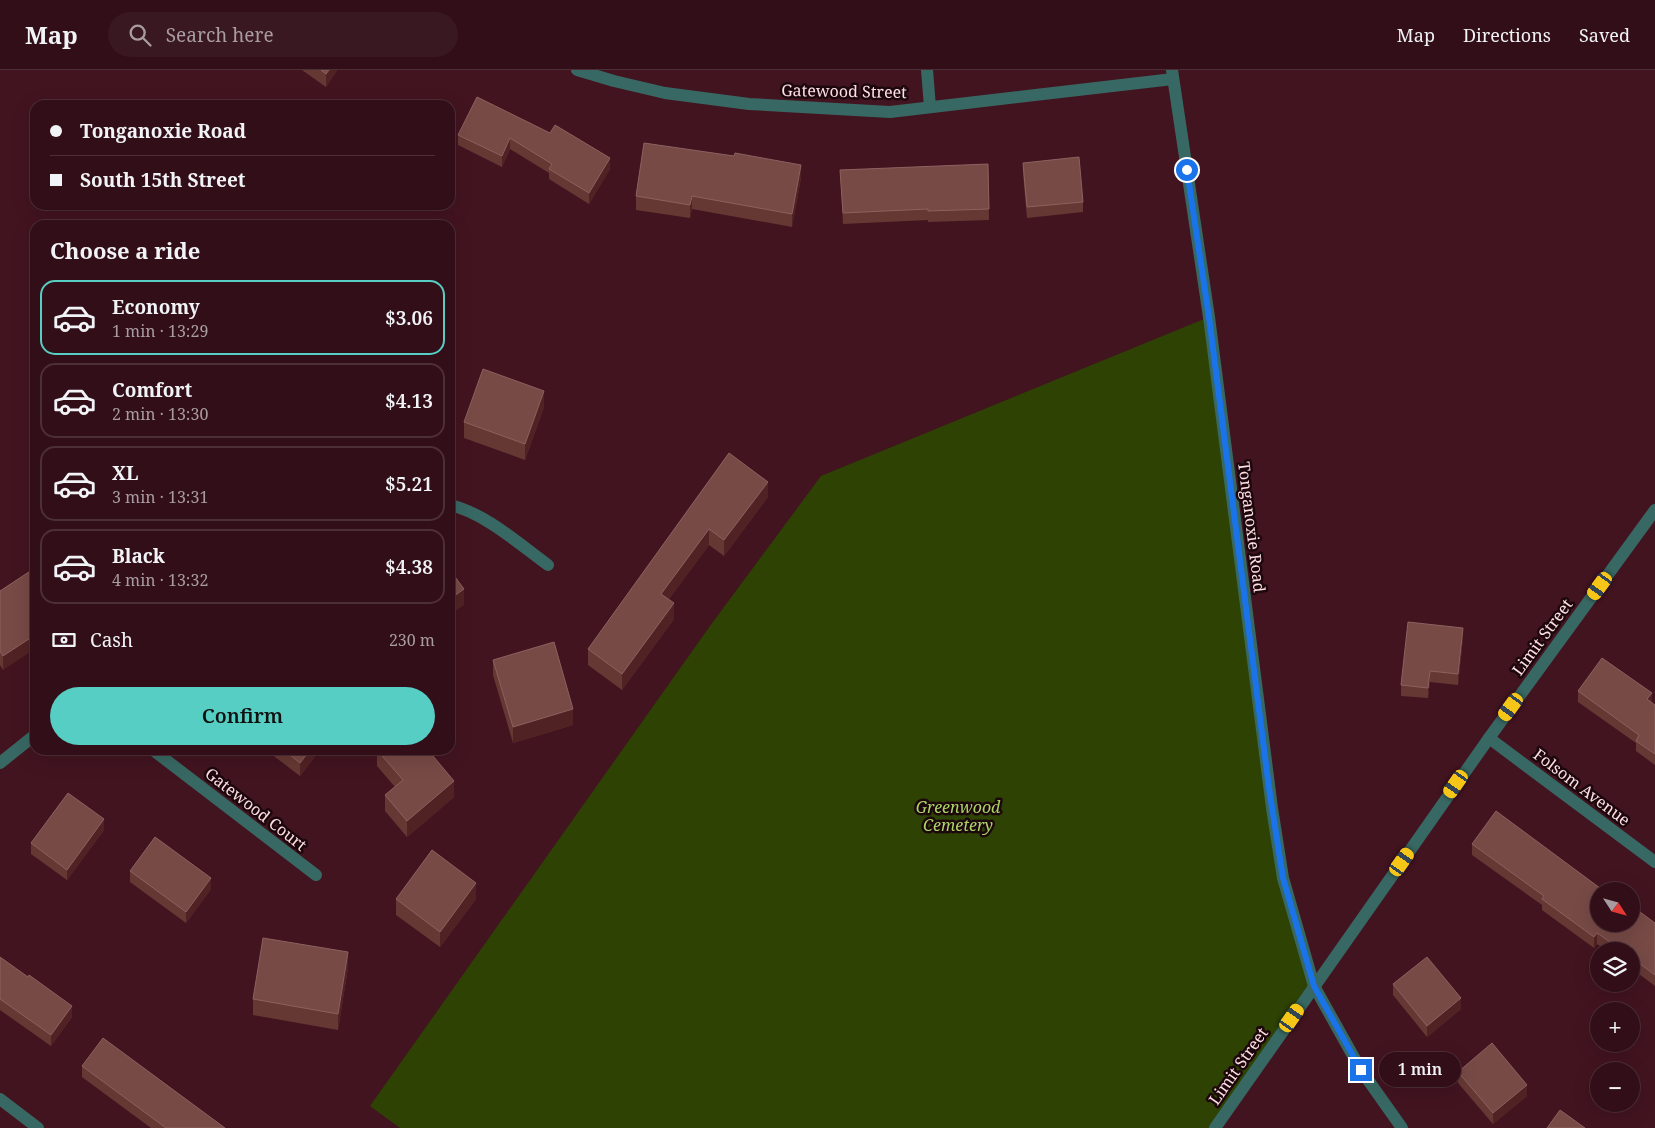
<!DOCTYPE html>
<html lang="en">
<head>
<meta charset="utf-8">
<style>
  body { margin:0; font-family:"Noto Serif",serif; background:#3a1821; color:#f1f3f6; height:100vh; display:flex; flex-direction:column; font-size:19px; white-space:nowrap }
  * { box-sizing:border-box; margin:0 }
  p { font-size:16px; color:#a89ca2 }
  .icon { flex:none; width:28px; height:28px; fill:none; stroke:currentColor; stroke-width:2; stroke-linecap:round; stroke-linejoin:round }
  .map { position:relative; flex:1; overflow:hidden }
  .panel { position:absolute; left:30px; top:150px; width:425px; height:535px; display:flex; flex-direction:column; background:#320f18; border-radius:15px; box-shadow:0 5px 20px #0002,0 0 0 1px #4d2f37 }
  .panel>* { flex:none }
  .guide { position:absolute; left:30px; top:30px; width:425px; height:110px; border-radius:15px; box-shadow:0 5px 20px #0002,0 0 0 1px #4d2f37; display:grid; align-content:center; height:110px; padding:0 20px; background:#320f18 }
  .needle { width:32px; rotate:126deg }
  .fabs { position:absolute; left:1590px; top:812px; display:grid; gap:10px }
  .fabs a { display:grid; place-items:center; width:50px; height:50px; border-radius:50%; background:#320f18; box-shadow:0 5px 20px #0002,0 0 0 1px #4d2f37; font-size:25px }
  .end { position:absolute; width:22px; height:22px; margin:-11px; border:6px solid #1a73e8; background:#fff; box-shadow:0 0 0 2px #fff }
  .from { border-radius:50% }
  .bubble { position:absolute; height:35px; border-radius:18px; background:#320f18; box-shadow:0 5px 20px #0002,0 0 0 1px #4d2f37; font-size:16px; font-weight:600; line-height:35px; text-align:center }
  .car { position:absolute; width:15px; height:30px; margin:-15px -8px; border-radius:6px; box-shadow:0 0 4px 1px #0007; background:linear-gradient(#f5c518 24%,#345 0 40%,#f5c518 0 76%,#345 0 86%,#f5c518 0) }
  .guide b { display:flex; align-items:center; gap:18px; height:48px; font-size:19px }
  .guide b+b { border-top:1px solid #4d2f37 }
  .guide i { width:12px; height:12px; background:#f1f3f6 }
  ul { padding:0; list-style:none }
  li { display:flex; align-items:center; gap:15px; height:75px; margin:0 10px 8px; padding:0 10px; border:2px solid #4d2f37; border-radius:15px }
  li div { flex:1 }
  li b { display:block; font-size:19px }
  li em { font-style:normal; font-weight:600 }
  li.on { border-color:#56cec3 }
  li>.icon { width:45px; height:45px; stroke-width:1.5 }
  h2 { padding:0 20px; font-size:22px; line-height:60px }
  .pay { display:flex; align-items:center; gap:12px; height:55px; padding:0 20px; font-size:19px }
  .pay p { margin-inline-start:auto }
  .button { display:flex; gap:10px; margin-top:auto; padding:10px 20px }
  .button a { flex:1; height:58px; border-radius:30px; background:#56cec3; color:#111; font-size:20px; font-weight:600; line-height:58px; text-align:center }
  header { display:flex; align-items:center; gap:30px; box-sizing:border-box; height:70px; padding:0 25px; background:#320f18; border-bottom:1px solid #4d2f37 }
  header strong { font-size:24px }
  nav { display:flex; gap:28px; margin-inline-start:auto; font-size:18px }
  .search { width:350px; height:45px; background:#3a1821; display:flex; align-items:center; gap:12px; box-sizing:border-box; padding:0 18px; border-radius:28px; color:#a89ca2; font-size:19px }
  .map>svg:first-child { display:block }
  .green { fill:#2e4204 }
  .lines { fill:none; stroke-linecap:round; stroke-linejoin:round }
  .minor { stroke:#386863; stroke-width:12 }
  .wall { fill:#663833 }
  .shaded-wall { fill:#512224 }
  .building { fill:#774a46; stroke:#8c615f }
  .route { stroke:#1a73e8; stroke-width:6 }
  .labels { text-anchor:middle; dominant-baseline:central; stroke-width:5; stroke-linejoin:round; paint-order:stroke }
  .street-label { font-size:16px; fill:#ffdfe4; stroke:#1c080c }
  .park-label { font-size:16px; font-style:italic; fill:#abd667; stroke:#1c080c }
</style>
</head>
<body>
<header>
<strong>Map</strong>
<div class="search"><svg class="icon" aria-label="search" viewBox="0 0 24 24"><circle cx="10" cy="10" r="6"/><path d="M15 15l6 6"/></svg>Search here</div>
<nav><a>Map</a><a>Directions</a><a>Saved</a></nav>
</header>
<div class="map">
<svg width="1655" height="1058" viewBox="0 0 1655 1058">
  <rect width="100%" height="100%" fill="#421420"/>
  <path class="green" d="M 1209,247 L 1272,738 L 1314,916 L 1215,1058 L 400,1058 L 370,1036 L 710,556 L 821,406 Z"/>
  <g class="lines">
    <g class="minor">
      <path d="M 577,0 L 614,11 L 665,23 L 749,34 L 890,42 L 1173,9"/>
      <path d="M 927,0 L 930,37"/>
      <path d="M 1172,0 L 1209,247 L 1272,738 L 1283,808 L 1314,916 L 1361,1000 L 1402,1058"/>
      <path d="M 450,435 C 485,443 519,474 548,495"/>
      <path d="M 1489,668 L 1655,792"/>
      <path d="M 153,680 L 316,805"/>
      <path d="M 0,693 L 35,665"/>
      <path d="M 0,1029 L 38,1058"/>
      <path d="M 1215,1058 L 1489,668 L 1655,440"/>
    </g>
  </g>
  <g class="wall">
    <path d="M 302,0 L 337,0 L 326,17 Z"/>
    <path d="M 477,27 L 610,99 L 589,134 L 549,109 L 549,103 L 510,79 L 502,97 L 458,75 L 458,65 Z"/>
    <path d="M 1023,93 L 1083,132 L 1083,142 L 1027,148 L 1023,103 Z"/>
    <path d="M 988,94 L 989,150 L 928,152 L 928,150 L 843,154 L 840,100 Z"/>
    <path d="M 801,108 L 792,157 L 692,139 L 690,148 L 636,140 L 636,126 Z"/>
    <path d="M 544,337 L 525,390 L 464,368 L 464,352 Z"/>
    <path d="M 729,383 L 768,427 L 724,486 L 709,475 L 669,529 L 674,549 L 622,620 L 588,595 L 588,579 Z"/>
    <path d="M 35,498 L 3,600 L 0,595 L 0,521 Z"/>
    <path d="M 1463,568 L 1458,615 L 1430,612 L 1428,628 L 1401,626 L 1401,615 Z"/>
    <path d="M 493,590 L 573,655 L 513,673 L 493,605 Z"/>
    <path d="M 1578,621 L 1652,633 L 1655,635 L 1655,695 L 1636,681 L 1636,673 L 1578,632 Z"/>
    <path d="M 266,680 L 320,680 L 300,706 Z"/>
    <path d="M 377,680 L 454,727 L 407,767 L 385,741 L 385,725 L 395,717 L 377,696 Z"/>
    <path d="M 104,760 L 67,810 L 31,784 L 31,773 Z"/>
    <path d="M 1472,774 L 1634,843 L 1655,853 L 1655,916 L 1631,898 L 1631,881 L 1608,881 L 1597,874 L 1594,878 L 1542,840 L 1542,835 L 1472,785 Z"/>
    <path d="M 130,801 L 211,819 L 186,853 L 130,812 Z"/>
    <path d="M 396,829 L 476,829 L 440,877 L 396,845 Z"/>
    <path d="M 0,887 L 72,947 L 51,976 L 0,940 Z"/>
    <path d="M 348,898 L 338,960 L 253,945 L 253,929 Z"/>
    <path d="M 1393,914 L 1461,939 L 1427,967 L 1393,925 Z"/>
    <path d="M 82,996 L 225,1058 L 151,1058 L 82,1007 Z"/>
    <path d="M 1458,1002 L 1527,1026 L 1493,1054 L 1458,1013 Z"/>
  </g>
  <g class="shaded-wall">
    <path d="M 329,0 L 337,0 L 326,17 L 326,4 Z"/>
    <path d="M 510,68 L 510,79 L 502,97 L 502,86 Z"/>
    <path d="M 610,88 L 610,99 L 589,134 L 589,123 Z"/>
    <path d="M 801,95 L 801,108 L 792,157 L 792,144 Z"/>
    <path d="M 692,126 L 692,139 L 690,148 L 690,135 Z"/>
    <path d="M 544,321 L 544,337 L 525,390 L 525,374 Z"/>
    <path d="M 768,412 L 768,427 L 724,486 L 724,470 Z"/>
    <path d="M 709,459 L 709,475 L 661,540 L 661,524 Z"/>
    <path d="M 464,519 L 464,535 L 450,545 L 450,529 Z"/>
    <path d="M 674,533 L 674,549 L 622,620 L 622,604 Z"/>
    <path d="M 1463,558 L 1463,568 L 1458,615 L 1458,604 Z"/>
    <path d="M 35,565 L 35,579 L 3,600 L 3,586 Z"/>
    <path d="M 1430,601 L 1430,612 L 1428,628 L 1428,618 Z"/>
    <path d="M 1652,623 L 1652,634 L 1647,629 Z"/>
    <path d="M 573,639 L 573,655 L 513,673 L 513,657 Z"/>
    <path d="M 310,680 L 320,680 L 300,706 L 300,693 Z"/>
    <path d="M 454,711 L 454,727 L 407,767 L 407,751 Z"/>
    <path d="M 104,749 L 104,760 L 67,810 L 67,800 Z"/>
    <path d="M 211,808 L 211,819 L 186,853 L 186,842 Z"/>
    <path d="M 476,813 L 476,829 L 440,877 L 440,862 Z"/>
    <path d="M 1597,863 L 1597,874 L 1594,878 L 1594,867 Z"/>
    <path d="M 348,882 L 348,898 L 338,960 L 338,944 Z"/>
    <path d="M 1461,928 L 1461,939 L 1427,967 L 1427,956 Z"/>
    <path d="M 72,936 L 72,947 L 51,976 L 51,965 Z"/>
    <path d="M 1527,1015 L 1527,1026 L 1493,1054 L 1493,1043 Z"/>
  </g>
  <g class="building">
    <path d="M 321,0 L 329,0 L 326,4 Z"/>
    <path d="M 477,27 L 550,63 L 555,55 L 610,88 L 589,123 L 549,99 L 552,94 L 510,68 L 502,86 L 458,65 Z"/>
    <path d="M 644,73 L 734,86 L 735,83 L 801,95 L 792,144 L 692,126 L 690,135 L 636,126 Z"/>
    <path d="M 1079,87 L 1083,132 L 1027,137 L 1023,93 Z"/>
    <path d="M 988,94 L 989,139 L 928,141 L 928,139 L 843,143 L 840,100 Z"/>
    <path d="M 483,299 L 544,321 L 525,374 L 464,352 Z"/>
    <path d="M 729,383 L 768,412 L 724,470 L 709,459 L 661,524 L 674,533 L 622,604 L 588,579 Z"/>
    <path d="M 35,498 L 35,565 L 3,586 L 0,581 L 0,521 Z"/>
    <path d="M 450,500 L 464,519 L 450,529 Z"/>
    <path d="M 1408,552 L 1463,558 L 1458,604 L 1430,601 L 1428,618 L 1401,615 Z"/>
    <path d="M 554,572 L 573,639 L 513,657 L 493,590 Z"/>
    <path d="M 1602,588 L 1652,623 L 1647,629 L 1655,635 L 1655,684 L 1636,671 L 1639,665 L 1578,621 Z"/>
    <path d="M 284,680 L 310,680 L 300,693 Z"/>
    <path d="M 377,680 L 428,680 L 454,711 L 407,751 L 385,725 L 403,710 Z"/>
    <path d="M 68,723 L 104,749 L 67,800 L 31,773 Z"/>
    <path d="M 1496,741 L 1604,821 L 1599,821 L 1599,854 L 1631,854 L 1631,841 L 1634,843 L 1636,839 L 1655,853 L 1655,905 L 1631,887 L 1631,881 L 1623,881 L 1597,863 L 1594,867 L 1542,829 L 1544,826 L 1472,774 Z"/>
    <path d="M 155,767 L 211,808 L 186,842 L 130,801 Z"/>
    <path d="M 432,780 L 476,813 L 440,862 L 396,829 Z"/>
    <path d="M 263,868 L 348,882 L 338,944 L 253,929 Z"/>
    <path d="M 0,887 L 28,907 L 29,905 L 72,936 L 51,965 L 0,929 Z"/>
    <path d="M 1427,887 L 1461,928 L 1427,956 L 1393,914 Z"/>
    <path d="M 103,968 L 225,1058 L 166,1058 L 82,996 Z"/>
    <path d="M 1492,973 L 1527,1015 L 1493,1043 L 1458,1002 Z"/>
    <path d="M 1560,1040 L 1585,1058 L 1547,1058 Z"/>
  </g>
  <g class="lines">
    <path class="route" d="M 1187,100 L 1209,247 L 1269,718 L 1283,808 L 1314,916 L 1361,1000"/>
  </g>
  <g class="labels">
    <g class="street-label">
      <text transform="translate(844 21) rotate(1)">Gatewood Street</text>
      <text transform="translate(1252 457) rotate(83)">Tonganoxie Road</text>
      <text transform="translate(1542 567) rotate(-54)">Limit Street</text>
      <text transform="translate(1582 717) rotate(37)">Folsom Avenue</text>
      <text transform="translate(256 739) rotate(38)">Gatewood Court</text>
      <text transform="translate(1238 996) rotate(-55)">Limit Street</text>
    </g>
    <g class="park-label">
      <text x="958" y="737">Greenwood<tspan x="958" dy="18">Cemetery</tspan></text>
    </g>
  </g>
</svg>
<div class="fabs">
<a><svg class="needle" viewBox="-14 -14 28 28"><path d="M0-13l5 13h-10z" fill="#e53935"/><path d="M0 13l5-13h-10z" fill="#a89ca2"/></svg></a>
<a><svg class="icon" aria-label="layers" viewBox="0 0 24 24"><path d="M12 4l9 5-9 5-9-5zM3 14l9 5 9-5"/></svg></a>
<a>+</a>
<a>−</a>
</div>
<i class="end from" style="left:1187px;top:100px"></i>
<i class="end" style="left:1361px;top:1000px"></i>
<div class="bubble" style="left:1379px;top:982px;width:82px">1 min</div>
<i class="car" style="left:1600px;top:516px;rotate:216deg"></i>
<i class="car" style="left:1511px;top:637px;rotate:216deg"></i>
<i class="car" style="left:1456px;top:714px;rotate:215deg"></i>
<i class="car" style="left:1402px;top:792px;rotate:35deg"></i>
<i class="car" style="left:1292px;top:948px;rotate:35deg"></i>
<div class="guide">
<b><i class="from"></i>Tonganoxie Road</b>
<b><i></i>South 15th Street</b>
</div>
<section class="panel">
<h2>Choose a ride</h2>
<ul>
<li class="on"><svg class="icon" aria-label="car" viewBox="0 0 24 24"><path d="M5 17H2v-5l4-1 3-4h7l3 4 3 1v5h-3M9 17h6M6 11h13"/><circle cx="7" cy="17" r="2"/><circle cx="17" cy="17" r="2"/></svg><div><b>Economy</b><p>1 min · 13:29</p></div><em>$3.06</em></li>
<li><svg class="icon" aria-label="car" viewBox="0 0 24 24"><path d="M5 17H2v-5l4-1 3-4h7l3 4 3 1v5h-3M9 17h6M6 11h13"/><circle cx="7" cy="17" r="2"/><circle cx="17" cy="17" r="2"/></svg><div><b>Comfort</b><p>2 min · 13:30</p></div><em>$4.13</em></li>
<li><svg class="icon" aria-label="car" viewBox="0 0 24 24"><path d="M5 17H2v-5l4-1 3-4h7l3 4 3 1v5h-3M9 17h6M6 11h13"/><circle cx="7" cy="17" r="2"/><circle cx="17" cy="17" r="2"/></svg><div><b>XL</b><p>3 min · 13:31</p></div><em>$5.21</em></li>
<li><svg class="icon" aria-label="car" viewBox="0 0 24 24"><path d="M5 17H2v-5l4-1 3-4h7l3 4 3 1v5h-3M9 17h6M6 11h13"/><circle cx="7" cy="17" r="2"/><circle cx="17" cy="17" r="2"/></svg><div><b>Black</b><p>4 min · 13:32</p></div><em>$4.38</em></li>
</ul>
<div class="pay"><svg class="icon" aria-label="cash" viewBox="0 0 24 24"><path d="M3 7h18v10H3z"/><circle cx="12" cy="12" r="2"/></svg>Cash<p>230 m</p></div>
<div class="button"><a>Confirm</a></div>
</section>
</div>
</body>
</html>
